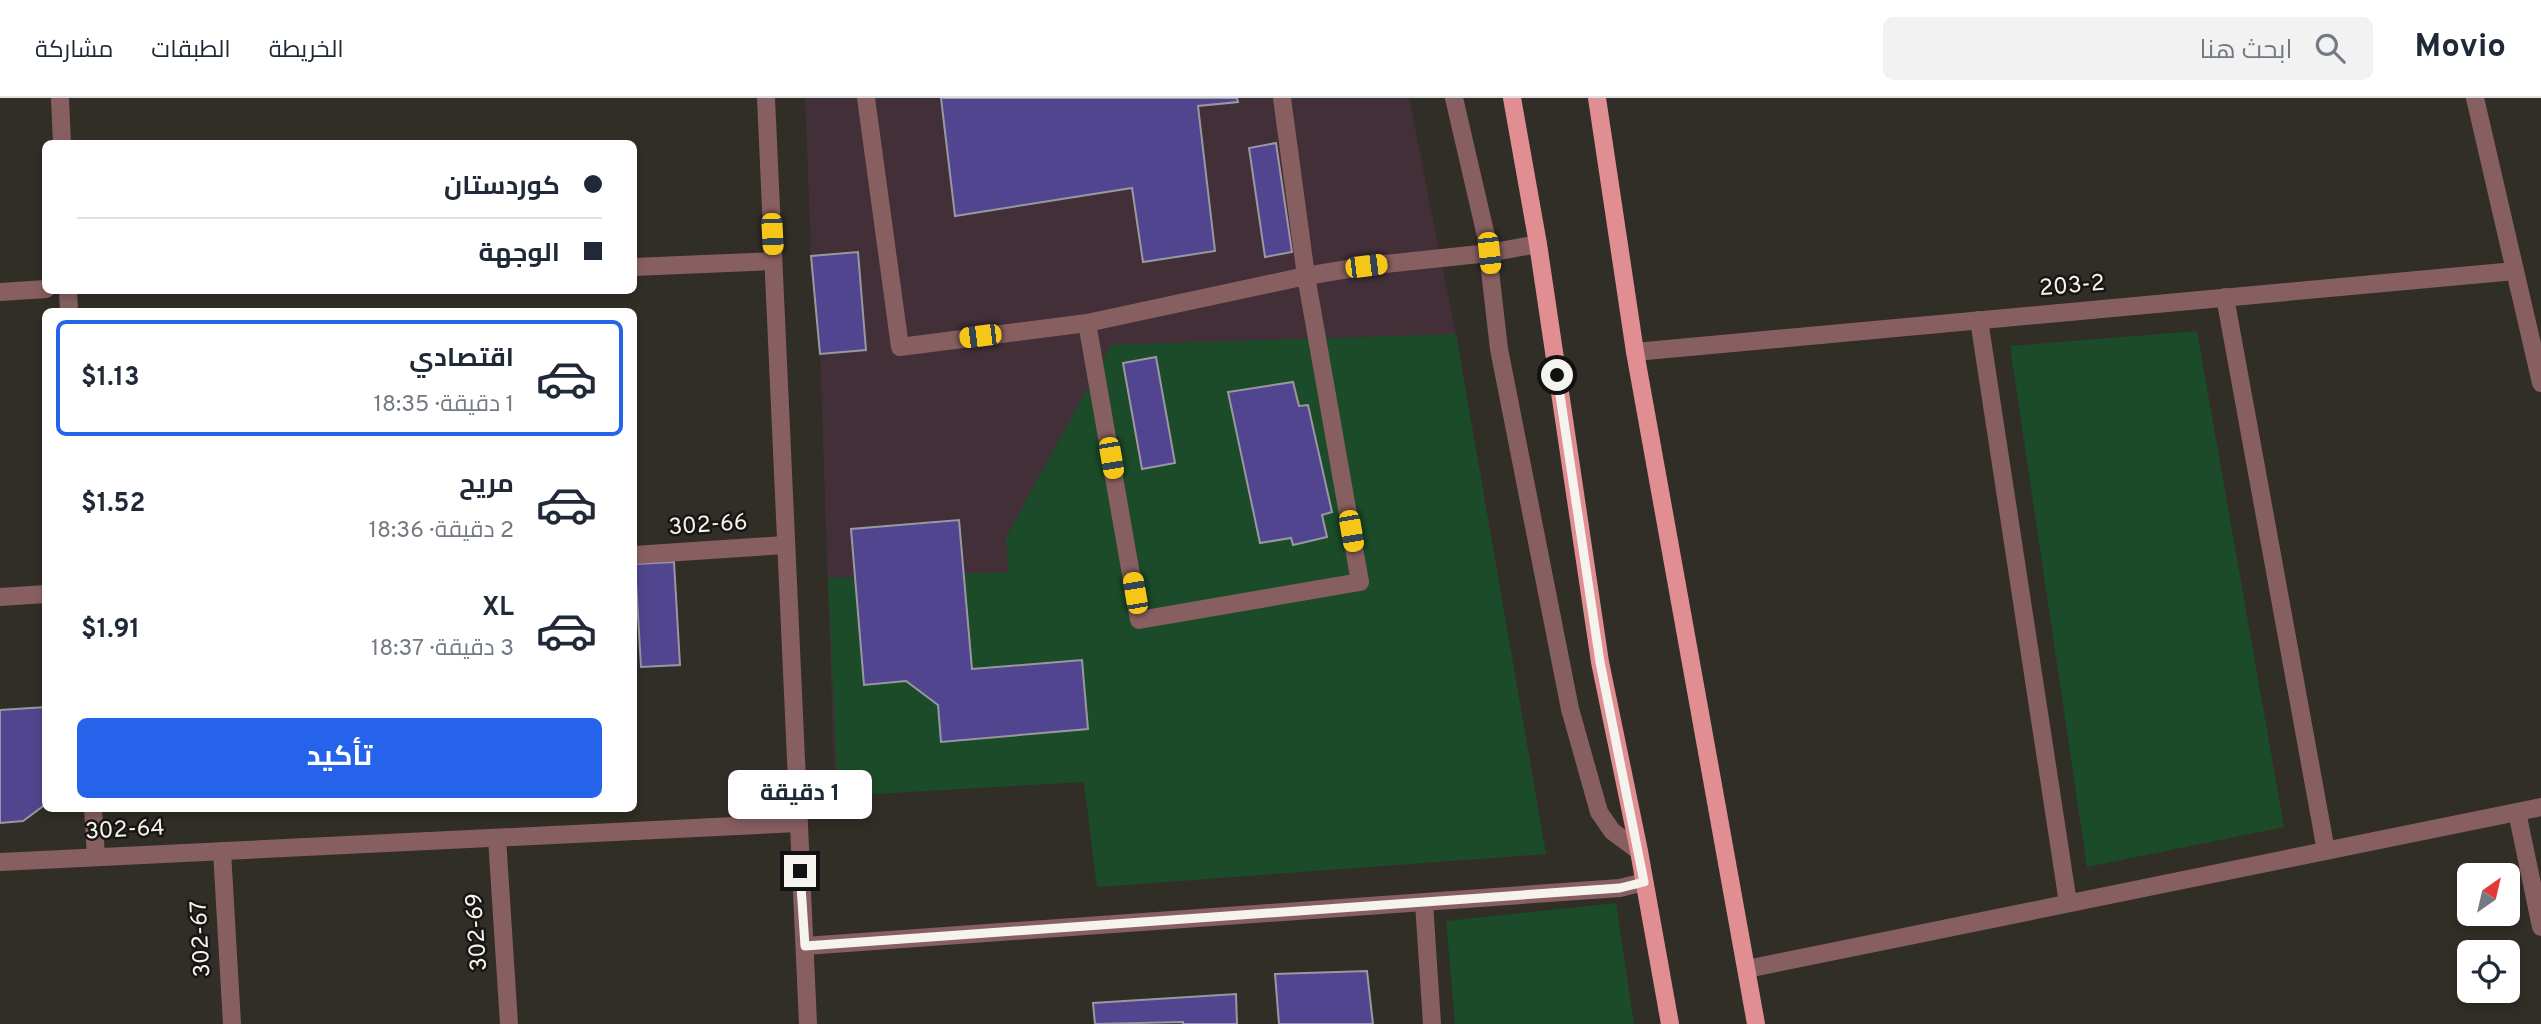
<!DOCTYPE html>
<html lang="ar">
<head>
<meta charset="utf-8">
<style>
  body { margin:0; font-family:Overpass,Cairo,sans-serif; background:#f2f2f3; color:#1f2937; direction:rtl; height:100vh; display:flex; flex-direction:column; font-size:26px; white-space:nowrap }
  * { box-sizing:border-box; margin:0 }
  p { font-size:23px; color:#747a83 }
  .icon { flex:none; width:38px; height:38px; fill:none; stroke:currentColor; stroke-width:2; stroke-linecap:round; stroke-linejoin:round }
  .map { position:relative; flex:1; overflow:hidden; direction:ltr }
  .sheet { position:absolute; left:42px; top:210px; width:595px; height:504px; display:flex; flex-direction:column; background:#fff; border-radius:10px; box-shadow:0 4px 10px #0003; direction:rtl }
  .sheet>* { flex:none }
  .banner { position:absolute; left:42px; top:42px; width:595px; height:154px; border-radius:10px; box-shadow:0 4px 10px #0003; direction:rtl; display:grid; align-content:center; height:154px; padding:0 35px; background:#fff }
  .needle { width:46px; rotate:34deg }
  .buttons { position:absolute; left:2457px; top:765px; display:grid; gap:14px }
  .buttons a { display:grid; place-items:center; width:63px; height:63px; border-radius:10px; background:#fff; box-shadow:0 4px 10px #0003; font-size:35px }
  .end { position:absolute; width:32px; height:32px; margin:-16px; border:9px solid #f5f3ee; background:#111; box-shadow:0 0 0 4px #111 }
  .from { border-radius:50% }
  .bubble { position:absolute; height:49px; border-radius:10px; background:#fff; box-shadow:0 4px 10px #0003; font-size:23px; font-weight:700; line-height:49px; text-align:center; direction:rtl }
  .car { position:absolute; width:21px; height:42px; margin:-21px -10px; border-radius:9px; box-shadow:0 0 5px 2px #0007; background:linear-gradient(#f5c518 24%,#345 0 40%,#f5c518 0 76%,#345 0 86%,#f5c518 0) }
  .banner b { display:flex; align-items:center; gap:24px; height:66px; font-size:26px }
  .banner b+b { border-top:2px solid #e0e1e3 }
  .banner i { width:18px; height:18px; background:#1f2937 }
  ul { padding:12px 0 0; list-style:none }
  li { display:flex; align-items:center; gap:21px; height:116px; margin:0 14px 10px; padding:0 21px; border:4px solid transparent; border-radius:10px }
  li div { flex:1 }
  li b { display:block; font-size:26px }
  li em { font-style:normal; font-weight:700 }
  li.selected { border-color:#2563eb }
  li>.icon { width:63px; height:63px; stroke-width:1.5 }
  .button { display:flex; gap:14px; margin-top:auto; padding:14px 35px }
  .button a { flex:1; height:80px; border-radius:10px; background:#2563eb; color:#fff; font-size:28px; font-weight:700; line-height:80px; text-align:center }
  header { display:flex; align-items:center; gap:42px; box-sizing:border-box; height:98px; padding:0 35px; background:#fff; border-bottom:2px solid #e0e1e3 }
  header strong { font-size:33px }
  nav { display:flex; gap:38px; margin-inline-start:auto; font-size:24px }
  .search { width:490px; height:63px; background:#f2f2f3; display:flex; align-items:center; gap:18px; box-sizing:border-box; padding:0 24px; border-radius:10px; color:#747a83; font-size:26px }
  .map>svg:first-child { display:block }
  .medical { fill:#422f38 }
  .green { fill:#1b4b28 }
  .building { fill:#52458f; stroke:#9998a1; stroke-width:2 }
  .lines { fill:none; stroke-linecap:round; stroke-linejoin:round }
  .service { stroke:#885f61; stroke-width:18 }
  .minor { stroke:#885f61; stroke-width:18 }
  .primary { stroke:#e08e92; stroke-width:18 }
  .route { stroke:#f5f3ee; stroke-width:9 }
  .labels { text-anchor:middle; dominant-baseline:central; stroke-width:5; stroke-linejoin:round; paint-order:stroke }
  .street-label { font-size:23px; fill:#f5f3ee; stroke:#171613 }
</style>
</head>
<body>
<header>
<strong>Movio</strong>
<div class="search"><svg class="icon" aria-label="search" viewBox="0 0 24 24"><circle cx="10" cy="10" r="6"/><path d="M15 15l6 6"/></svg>ابحث هنا</div>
<nav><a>الخريطة</a><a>الطبقات</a><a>مشاركة</a></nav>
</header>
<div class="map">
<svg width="2541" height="926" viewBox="0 0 2541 926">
  <rect width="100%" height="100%" fill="#312e27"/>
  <path class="medical" d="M 805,0 L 1409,0 L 1456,236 L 1546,756 L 1097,789 L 1084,684 L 835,698 L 820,256 L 811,158 Z"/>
  <g class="green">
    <path d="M 2197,233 L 2284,729 L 2087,769 L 2010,248 Z"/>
    <path d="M 1456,236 L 1546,756 L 1097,789 L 1084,684 L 838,698 L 828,480 L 1008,474 L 1006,439 L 1111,247 Z"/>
    <path d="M 1616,805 L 1634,926 L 1455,926 L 1446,823 Z"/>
  </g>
  <g class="building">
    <path d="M 941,0 L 1237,0 L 1238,4 L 1198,8 L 1215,153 L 1143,164 L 1132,90 L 955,118 Z"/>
    <path d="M 1276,45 L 1292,154 L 1265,159 L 1249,50 Z"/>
    <path d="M 858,154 L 866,252 L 820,256 L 811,158 Z"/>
    <path d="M 1156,259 L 1175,365 L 1142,371 L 1123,265 Z"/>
    <path d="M 1293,284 L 1299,308 L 1308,307 L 1332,414 L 1322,417 L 1327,439 L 1293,447 L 1291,440 L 1260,445 L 1228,294 Z"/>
    <path d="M 959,422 L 972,571 L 1082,562 L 1088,631 L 941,644 L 938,607 L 906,583 L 864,587 L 851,431 Z"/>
    <path d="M 674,464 L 680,567 L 641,569 L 635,466 Z"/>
    <path d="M 46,609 L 46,706 L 23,723 L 0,725 L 0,612 Z"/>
    <path d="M 1367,873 L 1373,926 L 1279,926 L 1275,876 Z"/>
    <path d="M 1236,896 L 1237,926 L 1183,926 L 1183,924 L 1095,926 L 1093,905 Z"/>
  </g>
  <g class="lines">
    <g class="service">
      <path d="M 866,0 L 900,249 L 1087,225 L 1306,178 L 1366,168 L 1489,155 L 1538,146"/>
      <path d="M 1087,225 L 1139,522 L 1360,484 L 1306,178 L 1282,0"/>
      <path d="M 805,848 L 1620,790 L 1644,784"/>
    </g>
    <g class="minor">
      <path d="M 60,0 L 62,46"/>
      <path d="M 766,0 L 808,926"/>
      <path d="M 1454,0 L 1486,138 L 1499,251 L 1570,611 L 1599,714 L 1612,733 L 1639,753"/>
      <path d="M 2475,0 L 2541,285"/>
      <path d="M 634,169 L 773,163"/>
      <path d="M 68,192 L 69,214"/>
      <path d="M 0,194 L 46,191"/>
      <path d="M 2225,199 L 2326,753"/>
      <path d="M 1979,222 L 2068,805"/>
      <path d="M 1635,254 L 2515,173"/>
      <path d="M 634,457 L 785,447"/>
      <path d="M 0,499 L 46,496"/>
      <path d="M 93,710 L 96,759"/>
      <path d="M 2517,714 L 2541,829"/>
      <path d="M 497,740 L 509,926"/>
      <path d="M 222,753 L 232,926"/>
      <path d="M 0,764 L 797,725"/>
      <path d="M 1424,805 L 1432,926"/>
      <path d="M 1747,871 L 2541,709"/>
    </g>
    <g class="primary">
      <path d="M 1512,0 L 1538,146 L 1600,564 L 1639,753 L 1670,926"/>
      <path d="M 1597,0 L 1635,254 L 1756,926"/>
    </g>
  </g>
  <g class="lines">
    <path class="route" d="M 800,773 L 805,848 L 1620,790 L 1644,784 L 1600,564 L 1557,277"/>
  </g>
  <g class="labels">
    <g class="street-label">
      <text transform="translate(2072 189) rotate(-5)">203-2</text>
      <text transform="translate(708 428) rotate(-4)">302-66</text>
      <text transform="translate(125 733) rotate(-3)">302-64</text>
      <text transform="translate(478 834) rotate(-94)">302-69</text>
      <text transform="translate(202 841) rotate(-93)">302-67</text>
    </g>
  </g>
</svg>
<div class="buttons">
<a><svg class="needle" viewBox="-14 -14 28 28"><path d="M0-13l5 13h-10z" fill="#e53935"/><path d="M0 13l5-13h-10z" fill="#747a83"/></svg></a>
<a><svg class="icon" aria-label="locate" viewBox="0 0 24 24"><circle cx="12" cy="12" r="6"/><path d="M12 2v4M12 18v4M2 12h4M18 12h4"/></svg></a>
</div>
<i class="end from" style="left:1557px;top:277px"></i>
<i class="end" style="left:800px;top:773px"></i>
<div class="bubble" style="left:728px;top:672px;width:144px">1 دقيقة</div>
<i class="car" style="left:772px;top:136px;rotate:177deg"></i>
<i class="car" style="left:1489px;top:155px;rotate:174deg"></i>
<i class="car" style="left:1366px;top:168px;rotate:83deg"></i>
<i class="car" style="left:980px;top:238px;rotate:263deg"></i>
<i class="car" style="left:1111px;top:360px;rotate:170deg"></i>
<i class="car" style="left:1351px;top:433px;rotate:170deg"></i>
<i class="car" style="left:1135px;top:495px;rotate:350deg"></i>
<div class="banner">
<b><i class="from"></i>كوردستان</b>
<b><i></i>الوجهة</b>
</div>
<section class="sheet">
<ul>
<li class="selected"><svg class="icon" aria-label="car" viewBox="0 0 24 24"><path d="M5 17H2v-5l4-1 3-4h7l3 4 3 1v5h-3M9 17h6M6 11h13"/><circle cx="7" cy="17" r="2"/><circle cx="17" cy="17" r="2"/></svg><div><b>اقتصادي</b><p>1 دقيقة · 18:35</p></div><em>$1.13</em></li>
<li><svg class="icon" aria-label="car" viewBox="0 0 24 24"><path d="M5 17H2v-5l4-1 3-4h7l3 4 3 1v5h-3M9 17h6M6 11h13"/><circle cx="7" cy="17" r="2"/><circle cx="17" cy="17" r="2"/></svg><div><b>مريح</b><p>2 دقيقة · 18:36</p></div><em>$1.52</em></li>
<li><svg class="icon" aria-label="car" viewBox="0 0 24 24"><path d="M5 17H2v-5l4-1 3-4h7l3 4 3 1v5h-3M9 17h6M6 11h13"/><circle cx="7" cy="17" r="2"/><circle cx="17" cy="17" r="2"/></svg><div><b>XL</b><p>3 دقيقة · 18:37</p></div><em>$1.91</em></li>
</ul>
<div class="button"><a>تأكيد</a></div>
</section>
</div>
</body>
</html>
